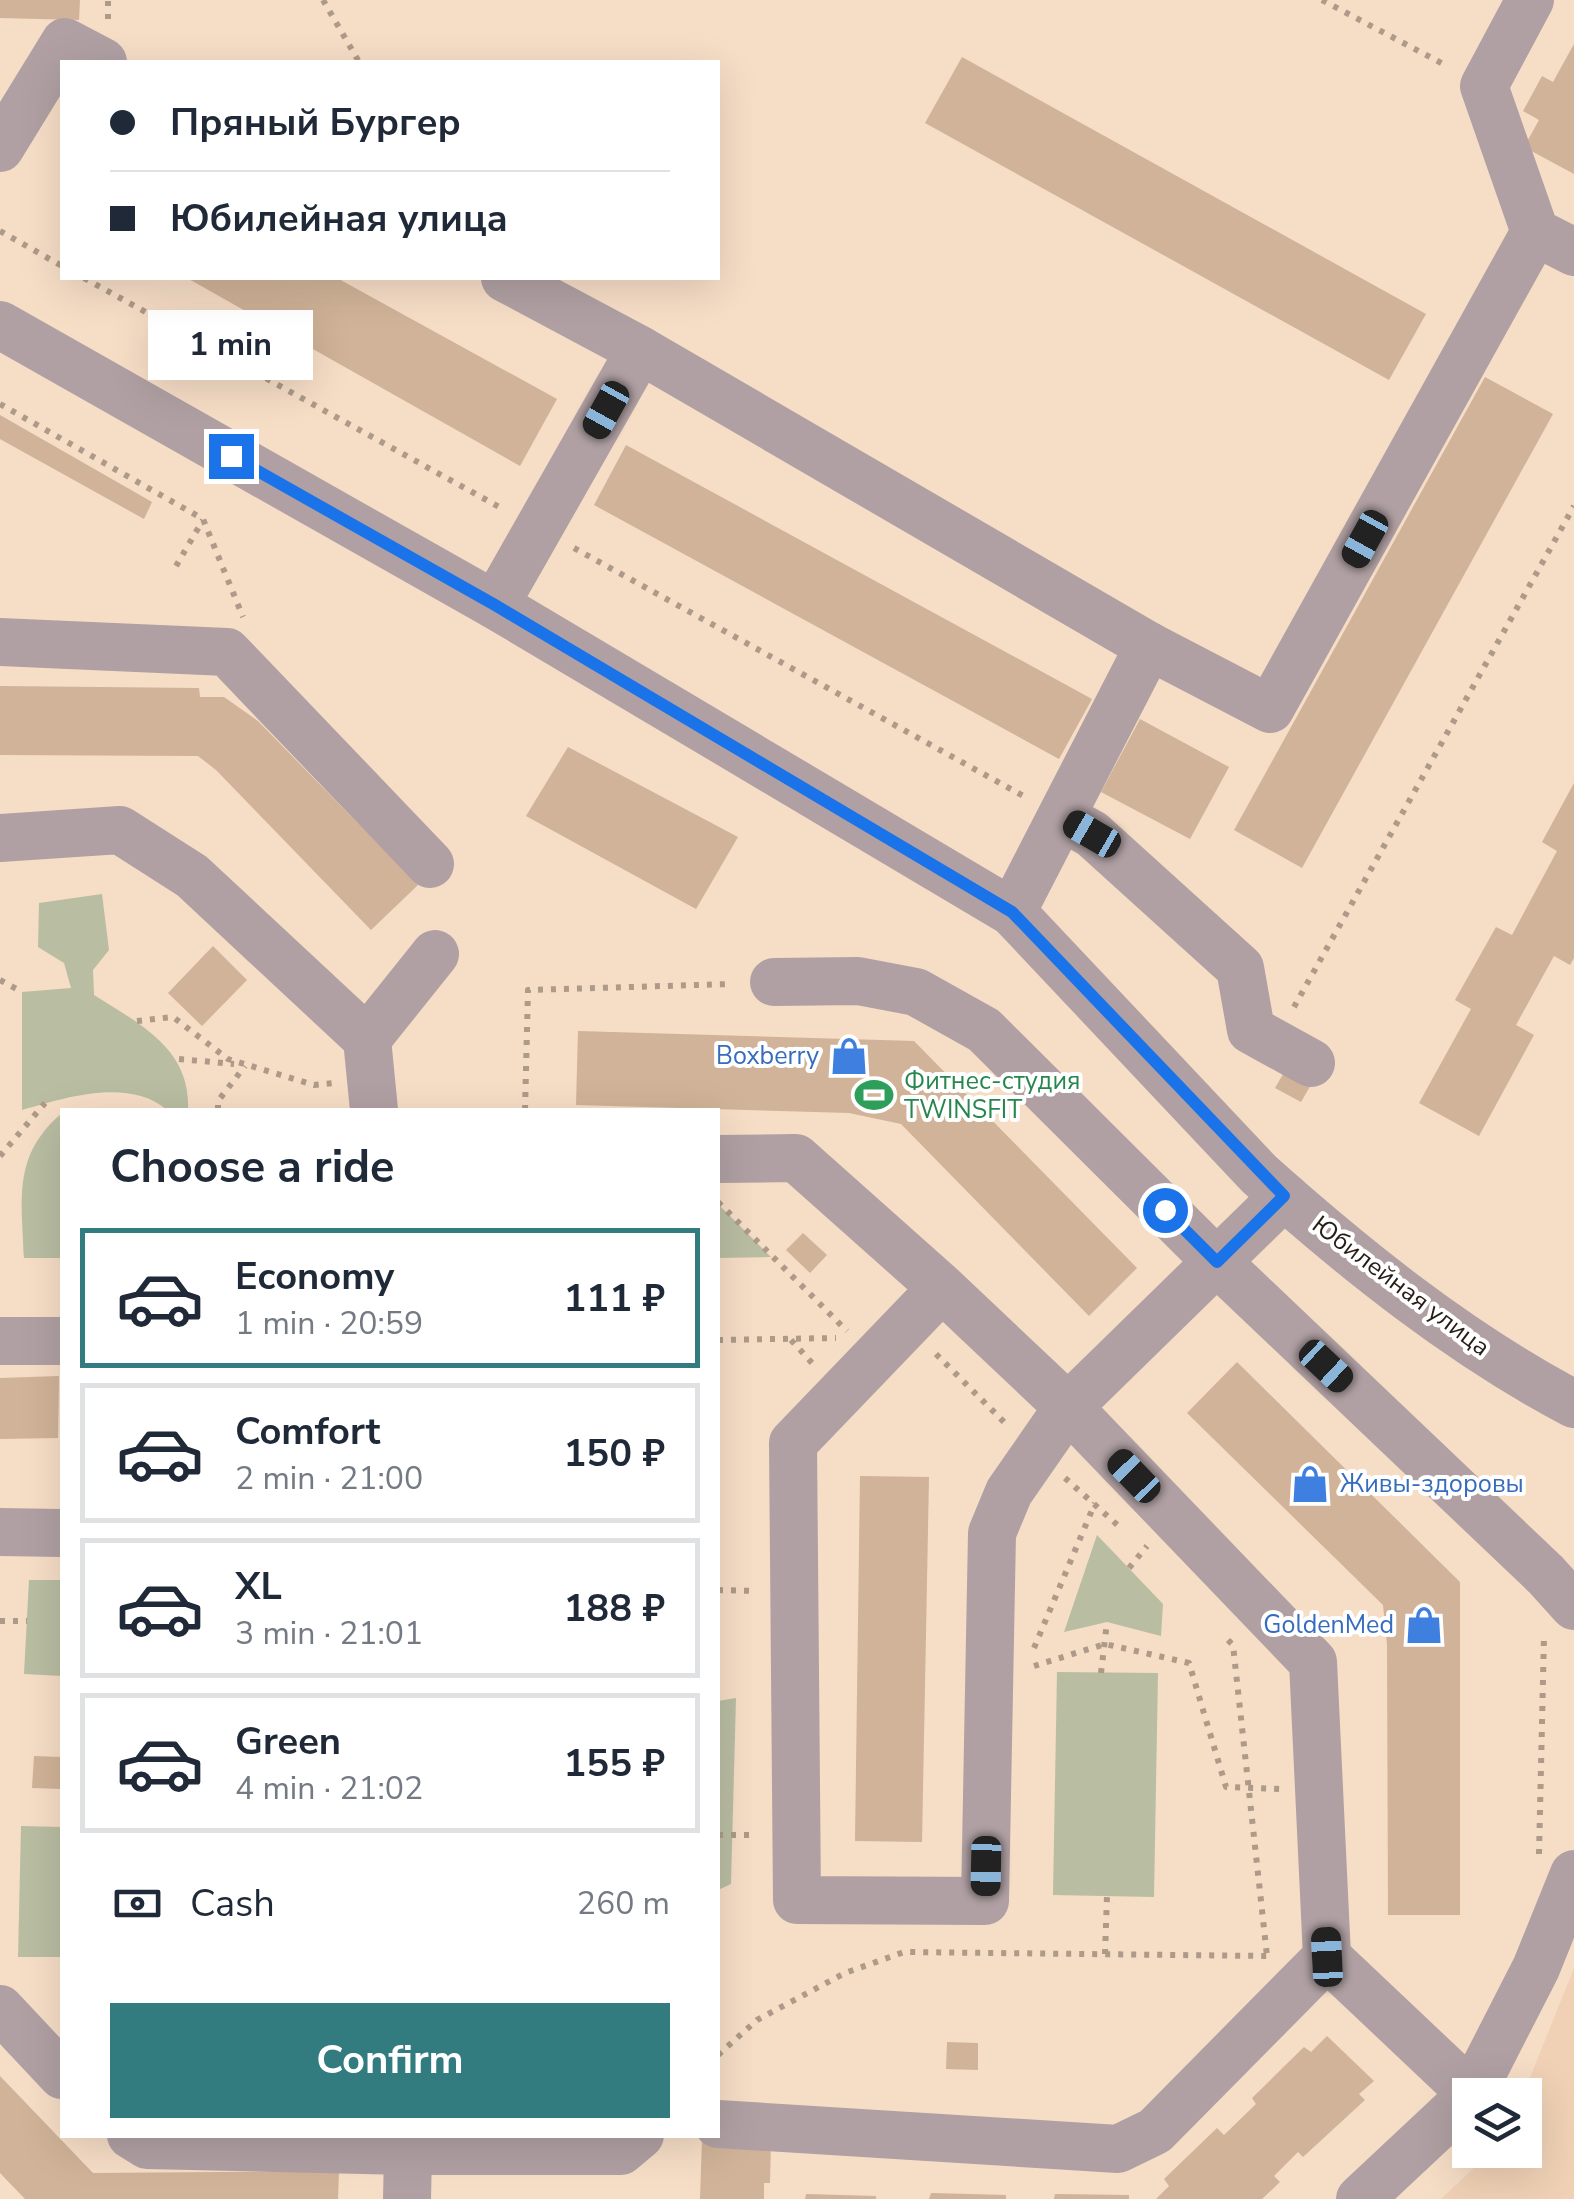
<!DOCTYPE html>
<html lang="en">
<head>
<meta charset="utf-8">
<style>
  body { margin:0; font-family:"Nunito Sans",sans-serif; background:#f2f2f3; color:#1f2937; height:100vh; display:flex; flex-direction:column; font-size:38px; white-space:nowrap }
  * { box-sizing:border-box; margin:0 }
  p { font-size:32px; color:#747a83 }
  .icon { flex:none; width:55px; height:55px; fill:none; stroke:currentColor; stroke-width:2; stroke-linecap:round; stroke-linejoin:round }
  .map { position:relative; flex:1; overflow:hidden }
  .panel { position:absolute; left:60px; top:1108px; width:660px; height:1030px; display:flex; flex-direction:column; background:#fff; border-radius:0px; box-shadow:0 10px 40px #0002 }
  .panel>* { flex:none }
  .guide { position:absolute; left:60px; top:60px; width:660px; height:220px; border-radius:0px; box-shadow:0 10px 40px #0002; display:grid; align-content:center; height:220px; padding:0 50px; background:#fff }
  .buttons { position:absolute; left:1452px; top:2078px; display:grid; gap:20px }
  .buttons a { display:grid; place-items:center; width:90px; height:90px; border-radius:0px; background:#fff; box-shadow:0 10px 40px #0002; font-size:50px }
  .end { position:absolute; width:45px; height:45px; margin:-22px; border:12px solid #1a73e8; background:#fff; box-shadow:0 0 0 5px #fff }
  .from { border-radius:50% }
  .bubble { position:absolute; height:70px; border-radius:0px; background:#fff; box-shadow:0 10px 40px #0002; font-size:32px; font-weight:700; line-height:70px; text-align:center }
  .car { position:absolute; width:30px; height:60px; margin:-30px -15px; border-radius:12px; box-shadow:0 0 8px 2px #0007; background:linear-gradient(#222 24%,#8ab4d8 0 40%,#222 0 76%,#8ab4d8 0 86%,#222 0) }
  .guide b { display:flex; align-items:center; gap:35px; height:95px; font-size:38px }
  .guide b+b { border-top:2px solid #e0e1e3 }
  .guide i { width:25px; height:25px; background:#1f2937 }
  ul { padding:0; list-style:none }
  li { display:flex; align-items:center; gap:30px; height:140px; margin:0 20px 15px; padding:0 30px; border:5px solid #e0e1e3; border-radius:0px }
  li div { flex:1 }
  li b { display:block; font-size:38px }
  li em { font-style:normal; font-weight:700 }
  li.selected { border-color:#327b7e }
  li>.icon { width:90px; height:90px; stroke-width:1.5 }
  h2 { padding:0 50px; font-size:45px; line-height:120px }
  .pay { display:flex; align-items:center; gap:25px; height:110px; padding:0 50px; font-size:38px }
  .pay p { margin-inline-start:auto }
  .button { display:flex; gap:20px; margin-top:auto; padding:20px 50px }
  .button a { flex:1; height:115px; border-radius:0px; background:#327b7e; color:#fff; font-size:40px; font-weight:700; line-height:115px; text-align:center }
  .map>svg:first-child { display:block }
  .built { fill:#f0d1b5 }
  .green { fill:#b9bda2 }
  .building { fill:#d0b398 }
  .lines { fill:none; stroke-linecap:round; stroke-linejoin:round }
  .path { stroke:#ad9a88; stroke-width:6; stroke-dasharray:5 8; stroke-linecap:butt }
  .minor { stroke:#b0a0a3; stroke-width:48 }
  .route { stroke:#1a73e8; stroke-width:12 }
  .labels { text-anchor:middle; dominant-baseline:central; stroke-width:8; stroke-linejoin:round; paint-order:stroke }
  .shop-label { font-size:25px; fill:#366cbe; stroke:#fff; text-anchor:end }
  .leisure-label { font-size:25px; fill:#27864d; stroke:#fff; text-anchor:start }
  .street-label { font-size:25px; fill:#261d15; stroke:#fff }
</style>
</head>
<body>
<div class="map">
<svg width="1574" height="2199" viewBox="0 0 1574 2199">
  <rect width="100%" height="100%" fill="#f6ddc6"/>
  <path class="built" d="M 1574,1968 L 1574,2199 L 1441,2199 L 1493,2150 L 1525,2150 L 1523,2095 Z"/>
  <g class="green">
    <path d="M 102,894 L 109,950 L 93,970 L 94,995 C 140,1024 191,1049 188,1110 L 167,1110 C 129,1077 64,1098 22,1110 L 22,992 L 71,988 L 64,963 L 38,947 L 39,903 Z"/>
    <path d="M 62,1113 L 62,1258 L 24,1258 C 22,1198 12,1156 62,1113 Z"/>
    <path d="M 718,1204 L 771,1257 L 718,1258 Z"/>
    <path d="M 1097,1535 L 1163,1604 L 1161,1636 L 1107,1622 L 1064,1632 Z"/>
    <path d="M 29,1580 L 62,1580 L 62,1676 L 24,1674 Z"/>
    <path d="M 1057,1672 L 1158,1673 L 1154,1897 L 1053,1895 Z"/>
    <path d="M 736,1698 L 731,1884 L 718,1890 L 718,1701 Z"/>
    <path d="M 21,1826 L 62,1827 L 62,1957 L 18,1957 Z"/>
  </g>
  <g class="building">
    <path d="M 0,0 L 80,0 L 79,20 L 0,18 Z"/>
    <path d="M 1574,44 L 1574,174 L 1524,147 L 1539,120 L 1523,111 L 1542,76 L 1553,82 Z"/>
    <path d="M 962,57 L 1426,314 L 1389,380 L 925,123 Z"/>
    <path d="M 187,278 L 337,278 L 557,399 L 520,466 Z"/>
    <path d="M 1485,377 L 1553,414 L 1302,868 L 1234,830 Z"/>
    <path d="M 0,415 L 152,502 L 144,519 L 0,439 Z"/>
    <path d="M 626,445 L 1092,699 L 1059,759 L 594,505 Z"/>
    <path d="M 0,686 L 199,688 L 200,697 L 224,697 L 258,721 L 418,885 L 371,930 L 216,770 L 198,756 L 0,755 Z"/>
    <path d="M 1140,719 L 1229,767 L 1190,839 L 1101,792 Z"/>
    <path d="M 568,747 L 738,837 L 696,909 L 526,816 Z"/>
    <path d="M 1574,783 L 1574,958 L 1570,965 L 1554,956 L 1516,1025 L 1534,1035 L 1479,1136 L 1419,1103 L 1471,1009 L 1455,1000 L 1496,927 L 1512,935 L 1557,851 L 1542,842 Z"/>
    <path d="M 213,946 L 247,980 L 202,1026 L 168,993 Z"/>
    <path d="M 578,1031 L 914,1041 L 1137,1268 L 1089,1316 L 901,1124 L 849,1113 L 576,1105 Z"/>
    <path d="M 1286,1069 L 1312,1083 L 1301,1102 L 1275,1088 Z"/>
    <path d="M 803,1233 L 827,1255 L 810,1273 L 786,1250 Z"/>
    <path d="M 1237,1362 L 1460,1582 L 1460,1915 L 1388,1915 L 1387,1645 L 1383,1605 L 1187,1413 Z"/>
    <path d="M 59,1376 L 58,1438 L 0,1439 L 0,1378 Z"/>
    <path d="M 860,1476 L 929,1477 L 922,1842 L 855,1841 Z"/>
    <path d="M 34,1756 L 62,1757 L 60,1789 L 32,1788 Z"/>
    <path d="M 1327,2036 L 1374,2081 L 1359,2094 L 1365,2100 L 1303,2157 L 1298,2152 L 1274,2176 L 1280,2182 L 1262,2199 L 1156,2199 L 1169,2186 L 1164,2179 L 1217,2128 L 1224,2135 L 1256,2104 L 1252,2098 L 1304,2047 L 1311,2052 Z"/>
    <path d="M 947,2042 L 978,2043 L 978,2070 L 946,2069 Z"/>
    <path d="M 0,2076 L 93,2173 L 339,2171 L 338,2199 L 25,2199 L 0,2173 Z"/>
    <path d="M 702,2139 L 771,2141 L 770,2183 L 764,2183 L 764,2199 L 700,2199 Z"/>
    <path d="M 931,2193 L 1006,2195 L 1006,2199 L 929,2199 Z"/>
    <path d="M 806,2194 L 876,2196 L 876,2199 L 805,2199 Z"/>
    <path d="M 1055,2194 L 1129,2195 L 1129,2199 L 1054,2199 Z"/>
  </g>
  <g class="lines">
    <g class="path">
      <path d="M 323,0 L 359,62"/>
      <path d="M 1322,0 L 1447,66"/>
      <path d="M 108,19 L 108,0"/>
      <path d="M 0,231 L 62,266"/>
      <path d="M 84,278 L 501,508"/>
      <path d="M 0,404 L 203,519 L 243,617"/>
      <path d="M 574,548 L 1027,798"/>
      <path d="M 176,566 L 203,520"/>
      <path d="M 0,980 L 22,992"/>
      <path d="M 1294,1007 L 1574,506"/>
      <path d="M 137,1021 L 173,1017 L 228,1059 L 314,1085 L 333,1083"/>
      <path d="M 179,1059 L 234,1064"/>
      <path d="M 218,1110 L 218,1101 L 245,1066"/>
      <path d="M 525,1110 L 528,990 L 732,984"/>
      <path d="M 0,1156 L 45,1103"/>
      <path d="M 718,1202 L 847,1331"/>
      <path d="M 718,1340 L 836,1338"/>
      <path d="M 791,1340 L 813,1364"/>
      <path d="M 936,1354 L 1008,1426"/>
      <path d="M 1065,1478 L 1123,1530"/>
      <path d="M 1129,1568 L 1147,1546"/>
      <path d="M 718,1590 L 756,1591"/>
      <path d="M 0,1621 L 27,1621"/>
      <path d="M 1228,1640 L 1233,1645 L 1267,1956"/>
      <path d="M 1034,1648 L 1095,1503"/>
      <path d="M 1034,1666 L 1105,1644 L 1189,1663 L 1226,1787 L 1280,1789"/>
      <path d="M 1101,1673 L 1107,1622"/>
      <path d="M 718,1835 L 756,1835"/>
      <path d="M 1539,1854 L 1544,1636"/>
      <path d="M 1105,1954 L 1107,1896"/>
      <path d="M 718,2055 L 757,2020 L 845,1973 L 904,1952 L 1267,1956"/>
    </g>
    <g class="minor">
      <path d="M 1530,0 L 1484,86 L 1535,232 L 1574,252"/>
      <path d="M 0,148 L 65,42 L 103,62"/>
      <path d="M 505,278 L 640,350"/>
      <path d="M 0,325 L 495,605 L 1012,912 L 1259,1174 C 1355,1260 1460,1344 1574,1404"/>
      <path d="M 495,605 L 640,350 L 1149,646 L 1012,912"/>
      <path d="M 0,642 L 227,652 L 430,864"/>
      <path d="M 1149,646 L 1270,709 L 1535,232"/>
      <path d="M 1063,818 L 1092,834 L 1240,968 L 1251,1030 L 1311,1063"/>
      <path d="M 0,838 L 120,830 L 192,876 L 367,1039 L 374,1110"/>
      <path d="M 774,982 L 858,981 L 916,992 L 984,1030 L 1217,1262 L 1546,1575 L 1574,1606"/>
      <path d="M 367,1039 L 435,954"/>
      <path d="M 718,1159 L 796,1158 L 942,1288 L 1068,1407 L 1009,1492 L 992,1533 L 985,1901 L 797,1900 L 793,1443 L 942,1288"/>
      <path d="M 1284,1196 L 1068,1407 L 1313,1662 L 1327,1957"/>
      <path d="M 0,1341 L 62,1341"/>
      <path d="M 0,1532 L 62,1533"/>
      <path d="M 0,2009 L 62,2075"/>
      <path d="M 1471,2095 L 1536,1968 L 1574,1874"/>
      <path d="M 718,2124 L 1118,2149 L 1155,2131 L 1327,1957 L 1472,2094"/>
      <path d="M 131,2135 L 147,2145 L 408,2151 L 407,2199"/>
      <path d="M 408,2151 L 621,2151 L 640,2135"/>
      <path d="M 1360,2199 L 1470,2096"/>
    </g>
  </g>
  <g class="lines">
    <path class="route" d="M 231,456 L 495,605 L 1012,912 L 1284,1196 L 1217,1262 L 1165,1210"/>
  </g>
  <defs>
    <g id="shop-bare" transform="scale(3)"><path d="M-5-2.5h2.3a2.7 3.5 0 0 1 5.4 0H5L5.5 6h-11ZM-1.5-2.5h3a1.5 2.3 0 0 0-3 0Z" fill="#3f7fe0" stroke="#fff" stroke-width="2.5" paint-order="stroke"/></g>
    <g id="stadium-bare" transform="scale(3)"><path d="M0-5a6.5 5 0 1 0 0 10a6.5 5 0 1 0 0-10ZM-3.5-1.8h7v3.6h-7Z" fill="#2e9e5b" stroke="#fff" stroke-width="2.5" paint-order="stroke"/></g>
  </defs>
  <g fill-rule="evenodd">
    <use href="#shop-bare" x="849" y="1056"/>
    <use href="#stadium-bare" x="874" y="1095"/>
    <use href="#shop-bare" x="1310" y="1484"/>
    <use href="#shop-bare" x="1424" y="1625"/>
  </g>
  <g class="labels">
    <g class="shop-label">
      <text x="819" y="1056">Boxberry</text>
      <text x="1340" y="1484" text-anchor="start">Живы-здоровы</text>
      <text x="1394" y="1625">GoldenMed</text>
    </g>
    <g class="leisure-label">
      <text x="904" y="1081">Фитнес-студия<tspan x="904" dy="29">TWINSFIT</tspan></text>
    </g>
    <g class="street-label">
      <text transform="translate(1401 1286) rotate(37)">Юбилейная улица</text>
    </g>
  </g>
</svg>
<div class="buttons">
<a><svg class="icon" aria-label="layers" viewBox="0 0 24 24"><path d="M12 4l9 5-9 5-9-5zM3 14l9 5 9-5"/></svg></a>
</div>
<i class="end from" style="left:1165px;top:1210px"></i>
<i class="end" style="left:231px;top:456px"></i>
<div class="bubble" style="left:148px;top:310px;width:165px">1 min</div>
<i class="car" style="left:606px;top:410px;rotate:209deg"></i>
<i class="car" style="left:1365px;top:539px;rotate:209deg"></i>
<i class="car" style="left:1092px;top:834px;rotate:300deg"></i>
<i class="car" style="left:1326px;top:1366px;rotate:133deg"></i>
<i class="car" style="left:1134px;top:1476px;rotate:316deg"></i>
<i class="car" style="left:986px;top:1866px;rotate:181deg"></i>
<i class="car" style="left:1327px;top:1957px;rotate:357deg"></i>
<div class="guide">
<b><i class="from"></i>Пряный Бургер</b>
<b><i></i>Юбилейная улица</b>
</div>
<section class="panel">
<h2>Choose a ride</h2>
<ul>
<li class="selected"><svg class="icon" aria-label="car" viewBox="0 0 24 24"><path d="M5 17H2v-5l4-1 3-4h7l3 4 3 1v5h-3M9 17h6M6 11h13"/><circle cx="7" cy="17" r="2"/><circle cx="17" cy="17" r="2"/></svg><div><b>Economy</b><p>1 min · 20:59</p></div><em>111 ₽</em></li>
<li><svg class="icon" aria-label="car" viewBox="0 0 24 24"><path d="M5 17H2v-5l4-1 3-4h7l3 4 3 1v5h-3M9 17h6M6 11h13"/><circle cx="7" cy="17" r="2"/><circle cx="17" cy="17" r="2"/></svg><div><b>Comfort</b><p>2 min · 21:00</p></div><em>150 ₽</em></li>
<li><svg class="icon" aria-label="car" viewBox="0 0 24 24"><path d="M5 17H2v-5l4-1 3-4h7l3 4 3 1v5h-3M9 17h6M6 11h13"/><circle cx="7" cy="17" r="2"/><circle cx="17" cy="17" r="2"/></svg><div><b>XL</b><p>3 min · 21:01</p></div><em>188 ₽</em></li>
<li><svg class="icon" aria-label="car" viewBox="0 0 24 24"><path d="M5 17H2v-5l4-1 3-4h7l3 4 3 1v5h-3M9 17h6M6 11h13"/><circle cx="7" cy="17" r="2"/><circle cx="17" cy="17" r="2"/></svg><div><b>Green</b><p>4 min · 21:02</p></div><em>155 ₽</em></li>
</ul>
<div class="pay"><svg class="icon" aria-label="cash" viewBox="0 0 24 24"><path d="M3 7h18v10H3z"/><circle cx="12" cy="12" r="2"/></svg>Cash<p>260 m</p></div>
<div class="button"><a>Confirm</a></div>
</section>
</div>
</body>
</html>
